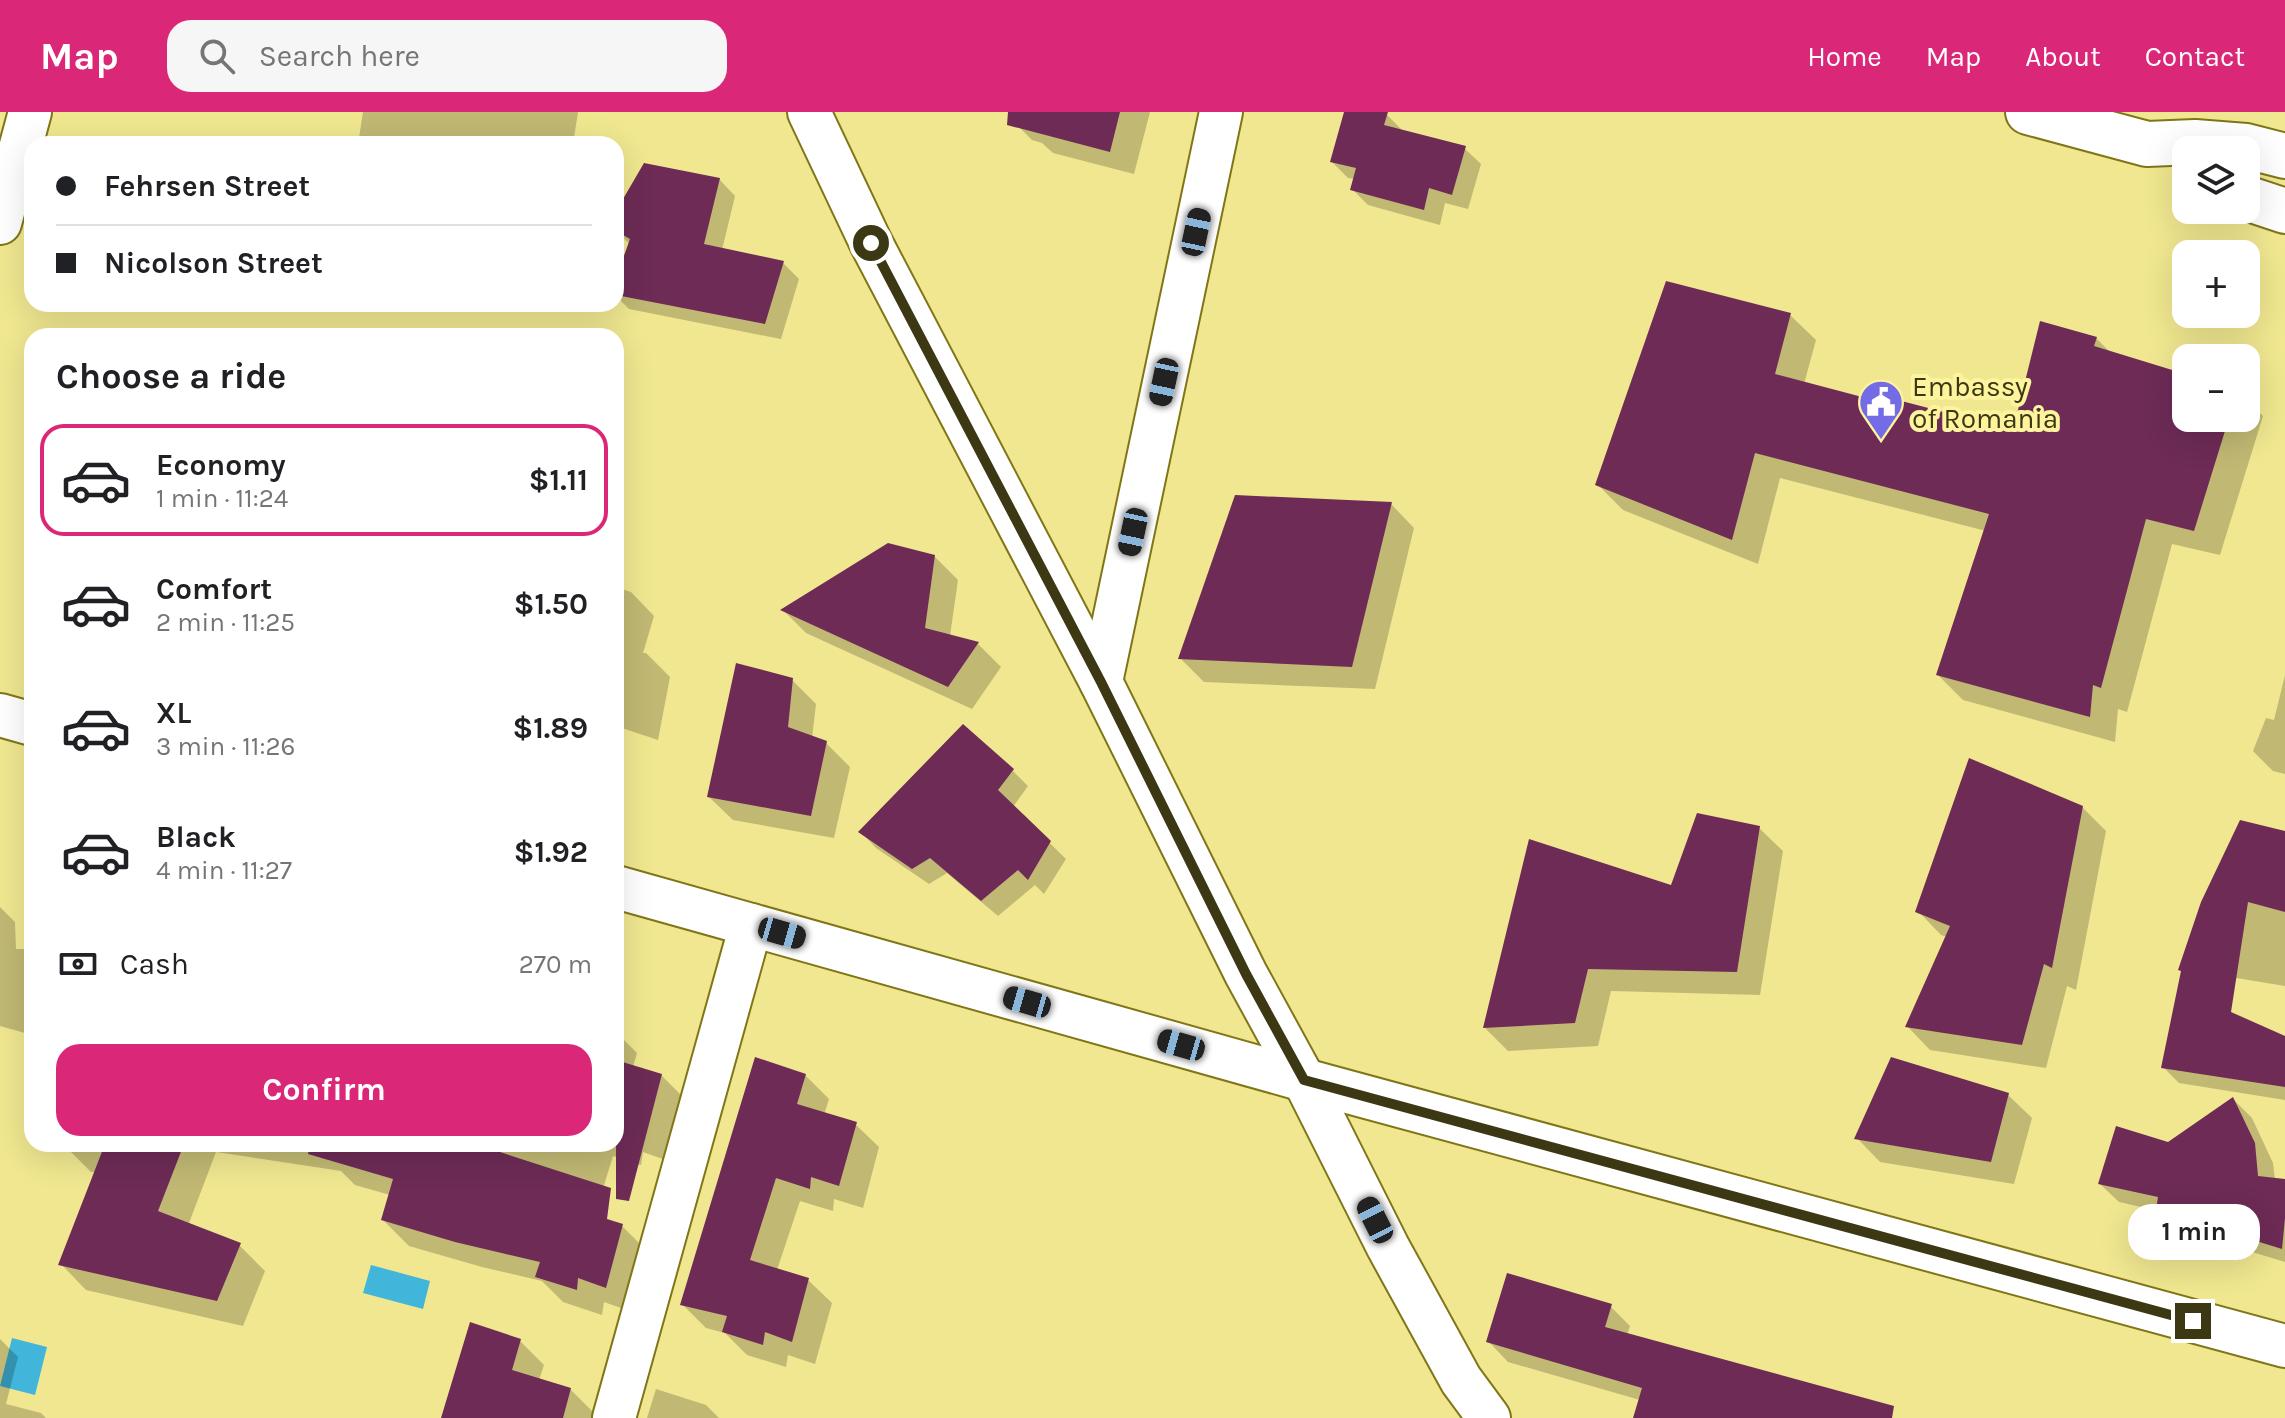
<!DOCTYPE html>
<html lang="en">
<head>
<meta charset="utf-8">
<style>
  body { margin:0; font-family:Karla,sans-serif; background:#f6f6f6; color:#202124; height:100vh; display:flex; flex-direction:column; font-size:30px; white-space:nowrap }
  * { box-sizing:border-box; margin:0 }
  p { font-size:26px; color:#757577 }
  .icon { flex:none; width:44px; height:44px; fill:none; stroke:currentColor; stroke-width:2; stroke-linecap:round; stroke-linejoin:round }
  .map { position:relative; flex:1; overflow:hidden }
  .side { position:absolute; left:24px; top:216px; width:600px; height:824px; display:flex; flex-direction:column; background:#fff; border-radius:24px; box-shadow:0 8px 32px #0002 }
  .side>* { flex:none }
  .top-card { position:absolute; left:24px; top:24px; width:600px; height:176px; border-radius:24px; box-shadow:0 8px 32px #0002; display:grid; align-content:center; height:176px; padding:0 32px; background:#fff }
  .fabs { position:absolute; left:2172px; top:24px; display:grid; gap:16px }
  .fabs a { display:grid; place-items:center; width:88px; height:88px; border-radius:16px; background:#fff; box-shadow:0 8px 32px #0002; font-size:40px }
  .end { position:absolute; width:36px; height:36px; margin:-18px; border:10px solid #3c3813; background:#fff; box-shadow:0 0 0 4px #fff }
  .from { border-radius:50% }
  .bubble { position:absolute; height:56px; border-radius:24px; background:#fff; box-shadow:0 8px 32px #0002; font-size:26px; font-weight:700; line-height:56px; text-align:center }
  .car { position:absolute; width:24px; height:48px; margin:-24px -12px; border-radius:10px; box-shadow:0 0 6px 2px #0007; background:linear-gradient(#222 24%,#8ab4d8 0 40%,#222 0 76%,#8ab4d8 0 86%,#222 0) }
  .top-card b { display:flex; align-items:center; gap:28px; height:76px; font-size:30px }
  .top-card b+b { border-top:2px solid #e0e0e0 }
  .top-card i { width:20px; height:20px; background:#202124 }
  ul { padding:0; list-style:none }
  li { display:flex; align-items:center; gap:24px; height:112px; margin:0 16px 12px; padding:0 16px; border:4px solid transparent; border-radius:24px }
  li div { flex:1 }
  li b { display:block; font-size:30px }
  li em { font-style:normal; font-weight:700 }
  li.active { border-color:#db2777 }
  li>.icon { width:72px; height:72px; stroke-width:1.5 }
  h2 { padding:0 32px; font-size:36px; line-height:96px }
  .pay { display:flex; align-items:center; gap:20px; height:88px; padding:0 32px; font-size:30px }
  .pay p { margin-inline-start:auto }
  .primary-button { display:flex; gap:16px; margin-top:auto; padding:16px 32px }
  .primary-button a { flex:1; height:92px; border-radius:24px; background:#db2777; color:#fff; font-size:32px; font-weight:700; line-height:92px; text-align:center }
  header { display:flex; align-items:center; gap:48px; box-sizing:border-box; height:112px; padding:0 40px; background:#db2777; color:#fff }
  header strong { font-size:38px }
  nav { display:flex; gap:44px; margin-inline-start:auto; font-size:28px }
  .search { width:560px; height:72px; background:#f6f6f6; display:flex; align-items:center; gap:20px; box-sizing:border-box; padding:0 28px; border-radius:24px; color:#757577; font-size:30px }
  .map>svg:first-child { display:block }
  .water { fill:#42b6da }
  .shadow { fill:#0003 }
  .building { fill:#6d2b56 }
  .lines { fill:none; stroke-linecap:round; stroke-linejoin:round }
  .street-casing { stroke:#807618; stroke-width:46 }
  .secondary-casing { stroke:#807618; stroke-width:48 }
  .street { stroke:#fff; stroke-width:42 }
  .secondary { stroke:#fff; stroke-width:44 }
  .route { stroke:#3c3813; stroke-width:10 }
  .labels { text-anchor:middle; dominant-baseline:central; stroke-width:8; stroke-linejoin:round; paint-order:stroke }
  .poi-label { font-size:28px; fill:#3c3813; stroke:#fef49d; text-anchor:start }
</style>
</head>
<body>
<header>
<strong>Map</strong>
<div class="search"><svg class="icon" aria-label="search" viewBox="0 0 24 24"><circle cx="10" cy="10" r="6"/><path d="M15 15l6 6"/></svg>Search here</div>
<nav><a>Home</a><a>Map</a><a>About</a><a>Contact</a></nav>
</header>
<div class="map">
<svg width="2285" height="1306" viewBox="0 0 2285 1306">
  <rect width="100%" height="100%" fill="#f0e790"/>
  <g class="water">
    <path d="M 371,1153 L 430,1169 L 423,1197 L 363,1181 Z"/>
    <path d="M 12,1226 L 47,1235 L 35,1283 L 0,1274 Z"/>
  </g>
  <g class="shadow">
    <path d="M 363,0 L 578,0 L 573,32 L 358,32 Z"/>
    <path d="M 1009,0 L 1150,0 L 1134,62 L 1053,41 L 1042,31 L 1032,28 L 1008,4 Z"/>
    <path d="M 1346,0 L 1376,0 L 1387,3 L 1404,20 L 1464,36 L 1481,52 L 1468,97 L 1445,91 L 1440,113 L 1368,93 L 1352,77 L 1355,67 L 1348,66 L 1332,50 Z"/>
    <path d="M 719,67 L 735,84 L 722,138 L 783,151 L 799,167 L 781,227 L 629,197 L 616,184 L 616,172 L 630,132 L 616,120 L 616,103 Z"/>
    <path d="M 1790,203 L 1816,228 L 1804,272 L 1886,293 L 2015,321 L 2096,226 L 2111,241 L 2186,265 L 2186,306 L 2246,306 L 2246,288 L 2263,304 L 2220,443 L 2172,432 L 2127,600 L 2118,597 L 2115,630 L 1963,588 L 1938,563 L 1986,419 L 1780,366 L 1758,452 L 1623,398 L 1597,372 Z"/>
    <path d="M 1391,392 L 1414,416 L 1375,577 L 1204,570 L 1181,547 Z"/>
    <path d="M 934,444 L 958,468 L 950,524 L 978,532 L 1001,555 L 972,597 L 806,521 L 783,498 Z"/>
    <path d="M 616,475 L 631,480 L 654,504 L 643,541 L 646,541 L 670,565 L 658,628 L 616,614 Z"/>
    <path d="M 2285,563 L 2285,662 L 2273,659 L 2253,639 L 2266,606 L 2274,608 Z"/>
    <path d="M 792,568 L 816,592 L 812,626 L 826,631 L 850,655 L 834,726 L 733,708 L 709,685 Z"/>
    <path d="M 1012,658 L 1028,674 L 1013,695 L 1066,747 L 1044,782 L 1035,773 L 998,804 L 947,761 L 929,772 L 876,736 L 861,720 Z"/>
    <path d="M 2082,695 L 2106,719 L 2076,878 L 2067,874 L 2046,956 L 1930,938 L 1907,914 L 1947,825 L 1941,823 L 1918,799 Z"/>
    <path d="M 1759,716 L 1783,739 L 1760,883 L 1611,879 L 1598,934 L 1508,939 L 1485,916 L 1672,776 Z"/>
    <path d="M 2285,721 L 2285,874 L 2206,861 Z"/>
    <path d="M 0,795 L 15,810 L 16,837 L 32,837 L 32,923 L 0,914 Z"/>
    <path d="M 616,920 L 637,941 L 633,955 L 661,963 L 687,989 L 671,1050 L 643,1040 L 641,1053 L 613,1044 L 594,1106 L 622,1114 L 648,1140 L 632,1200 L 604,1190 L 602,1203 L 563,1190 L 542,1169 L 482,1155 L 409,1134 L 383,1108 L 390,1083 L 355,1073 L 341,1059 L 216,1040 L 189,1111 L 239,1133 L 265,1159 L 243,1214 L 86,1178 L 61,1152 L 97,1060 L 91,1060 L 65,1034 L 66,1032 L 616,1032 Z"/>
    <path d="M 2285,926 L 2285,988 L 2179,971 L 2163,955 Z"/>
    <path d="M 805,963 L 829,987 L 824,1003 L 855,1012 L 879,1035 L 863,1096 L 834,1087 L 833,1099 L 800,1089 L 777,1158 L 808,1168 L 832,1191 L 815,1252 L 788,1243 L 786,1255 L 747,1243 L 725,1221 L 706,1216 L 682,1192 Z"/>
    <path d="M 2008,983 L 2032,1006 L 2014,1072 L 1880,1050 L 1857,1026 Z"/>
    <path d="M 2233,987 L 2252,1006 L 2273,1051 L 2275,1068 L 2285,1069 L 2285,1150 L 2177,1117 L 2159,1099 L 2119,1090 L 2100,1072 L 2168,1032 Z"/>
    <path d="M 1610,1194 L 1630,1214 L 1627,1223 L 1879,1306 L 1635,1306 L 1640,1288 L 1508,1250 L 1489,1230 Z"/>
    <path d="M 0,1227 L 18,1245 L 6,1292 L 41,1301 L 46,1306 L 0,1306 Z"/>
    <path d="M 520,1229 L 544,1253 L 539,1268 L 570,1277 L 594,1301 L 593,1306 L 448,1306 Z"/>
    <path d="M 656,1277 L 706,1293 L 719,1306 L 647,1306 Z"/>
  </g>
  <g class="building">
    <path d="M 1008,0 L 1120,0 L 1110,40 L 1007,13 Z"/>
    <path d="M 1344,0 L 1388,0 L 1384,13 L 1466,34 L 1452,83 L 1429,76 L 1424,98 L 1350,78 L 1356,56 L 1330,50 Z"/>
    <path d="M 644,51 L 720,66 L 704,132 L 784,149 L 765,212 L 616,183 L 616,166 L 630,127 L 616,119 L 616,99 Z"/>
    <path d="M 1666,169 L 1791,201 L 1775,262 L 1885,291 L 1886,285 L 2013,318 L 2040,209 L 2097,225 L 2094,234 L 2182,261 L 2186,253 L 2186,306 L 2229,306 L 2194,419 L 2146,407 L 2101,576 L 2093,573 L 2090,605 L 1936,563 L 1989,402 L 1755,341 L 1732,428 L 1595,373 Z"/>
    <path d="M 1235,383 L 1392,390 L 1352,555 L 1178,547 Z"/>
    <path d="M 888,431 L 935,443 L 925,516 L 979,530 L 948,575 L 780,498 Z"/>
    <path d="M 736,551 L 793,566 L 788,615 L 827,629 L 811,704 L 707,685 Z"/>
    <path d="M 963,612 L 1014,657 L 998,678 L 1051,729 L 1028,768 L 1018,758 L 981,789 L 930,746 L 912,757 L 858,720 Z"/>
    <path d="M 1969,646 L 2083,694 L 2052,856 L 2044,852 L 2022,933 L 1905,915 L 1950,814 L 1915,800 Z"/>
    <path d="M 1697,701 L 1760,714 L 1737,860 L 1588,857 L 1575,911 L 1483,916 L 1529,727 L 1671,773 Z"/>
    <path d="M 2240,708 L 2285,719 L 2285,800 L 2248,790 L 2231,900 L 2285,924 L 2285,975 L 2161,956 L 2181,859 L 2178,858 L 2201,790 Z"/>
    <path d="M 755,945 L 806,962 L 797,992 L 857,1010 L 839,1074 L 811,1065 L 810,1077 L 776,1066 L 750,1148 L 809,1166 L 792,1230 L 765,1220 L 763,1233 L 722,1220 L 727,1204 L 680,1193 Z"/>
    <path d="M 1891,945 L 2009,981 L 1991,1050 L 1854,1027 Z"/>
    <path d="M 616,948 L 662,962 L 629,1089 L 616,1087 Z"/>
    <path d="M 2233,985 L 2255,1031 L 2258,1064 L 2285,1067 L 2285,1106 L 2282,1137 L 2156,1098 L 2158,1085 L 2098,1072 L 2116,1014 L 2168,1030 Z"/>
    <path d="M 105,1032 L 184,1032 L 158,1099 L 241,1131 L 217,1189 L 58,1153 Z"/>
    <path d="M 310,1032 L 475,1032 L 611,1076 L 607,1107 L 623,1112 L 606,1176 L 578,1166 L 577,1178 L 535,1165 L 540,1150 L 455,1130 L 381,1108 L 393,1067 L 308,1042 Z"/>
    <path d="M 1507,1161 L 1612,1192 L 1605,1215 L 1894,1294 L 1892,1306 L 1633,1306 L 1642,1276 L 1486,1230 Z"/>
    <path d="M 470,1210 L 521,1227 L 512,1258 L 571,1276 L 563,1306 L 441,1306 Z"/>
  </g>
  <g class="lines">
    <g class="street-casing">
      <g id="street">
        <path d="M 809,0 L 871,131 L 1101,570 L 1246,862 L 1304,968 L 1388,1135 L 1461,1268 L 1489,1306"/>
        <path d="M 0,111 L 30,0"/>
        <path d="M 1101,570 L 1221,0"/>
        <path d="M 0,603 L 32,612"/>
        <path d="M 616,775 L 1304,968 L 2285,1234"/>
        <path d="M 614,1306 L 751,813"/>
      </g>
    </g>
    <g class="secondary-casing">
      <g id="secondary">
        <path d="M 2028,0 L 2147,32 L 2195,30 L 2246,34 L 2285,44"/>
        <path d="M 2246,86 L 2285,99"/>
      </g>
    </g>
    <use href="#street" class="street"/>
    <use href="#secondary" class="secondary"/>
  </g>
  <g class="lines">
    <path class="route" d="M 871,131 L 1101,570 L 1246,862 L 1304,968 L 2193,1209"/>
  </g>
  <defs>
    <g id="civic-pin" transform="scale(2.3)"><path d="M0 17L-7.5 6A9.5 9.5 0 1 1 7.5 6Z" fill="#746be6" stroke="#fef49d"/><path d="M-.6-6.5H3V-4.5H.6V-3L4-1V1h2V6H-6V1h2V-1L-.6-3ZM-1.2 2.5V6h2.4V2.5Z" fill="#fff"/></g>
  </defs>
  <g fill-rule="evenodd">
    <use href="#civic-pin" x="1881" y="290"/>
  </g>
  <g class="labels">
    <g class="poi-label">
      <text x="1912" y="274">Embassy<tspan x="1912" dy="32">of Romania</tspan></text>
    </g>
  </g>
</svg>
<div class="fabs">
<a><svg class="icon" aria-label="layers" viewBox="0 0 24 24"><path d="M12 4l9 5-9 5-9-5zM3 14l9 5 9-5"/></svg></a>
<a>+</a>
<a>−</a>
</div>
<i class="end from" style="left:871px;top:131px"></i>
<i class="end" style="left:2193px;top:1209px"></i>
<div class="bubble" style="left:2128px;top:1092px;width:132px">1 min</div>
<i class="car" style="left:1196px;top:120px;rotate:12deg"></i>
<i class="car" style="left:1164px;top:270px;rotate:192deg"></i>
<i class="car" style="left:1133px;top:420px;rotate:192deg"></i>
<i class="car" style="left:782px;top:821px;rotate:106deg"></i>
<i class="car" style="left:1027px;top:890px;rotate:286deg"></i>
<i class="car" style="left:1181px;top:933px;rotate:286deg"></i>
<i class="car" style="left:1375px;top:1108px;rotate:333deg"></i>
<div class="top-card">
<b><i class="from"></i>Fehrsen Street</b>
<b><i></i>Nicolson Street</b>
</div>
<section class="side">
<h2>Choose a ride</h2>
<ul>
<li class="active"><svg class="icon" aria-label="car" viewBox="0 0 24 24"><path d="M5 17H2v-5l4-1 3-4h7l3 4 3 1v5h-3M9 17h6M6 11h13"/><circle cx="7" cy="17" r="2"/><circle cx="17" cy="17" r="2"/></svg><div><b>Economy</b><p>1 min · 11:24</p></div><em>$1.11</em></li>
<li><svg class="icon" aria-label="car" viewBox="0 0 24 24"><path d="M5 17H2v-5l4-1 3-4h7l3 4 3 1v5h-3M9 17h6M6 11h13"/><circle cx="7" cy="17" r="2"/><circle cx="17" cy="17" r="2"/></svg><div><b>Comfort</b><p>2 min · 11:25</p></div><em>$1.50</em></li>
<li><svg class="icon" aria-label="car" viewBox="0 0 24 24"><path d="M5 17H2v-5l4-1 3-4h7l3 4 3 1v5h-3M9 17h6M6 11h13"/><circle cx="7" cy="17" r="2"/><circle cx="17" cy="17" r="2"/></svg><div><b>XL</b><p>3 min · 11:26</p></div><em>$1.89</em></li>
<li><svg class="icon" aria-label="car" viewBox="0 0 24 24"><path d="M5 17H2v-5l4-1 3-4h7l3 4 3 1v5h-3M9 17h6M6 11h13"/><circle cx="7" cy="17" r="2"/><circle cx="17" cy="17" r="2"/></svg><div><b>Black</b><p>4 min · 11:27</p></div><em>$1.92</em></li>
</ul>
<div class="pay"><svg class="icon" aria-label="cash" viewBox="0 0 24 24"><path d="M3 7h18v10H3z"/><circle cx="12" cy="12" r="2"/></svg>Cash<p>270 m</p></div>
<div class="primary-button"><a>Confirm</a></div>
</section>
</div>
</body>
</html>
